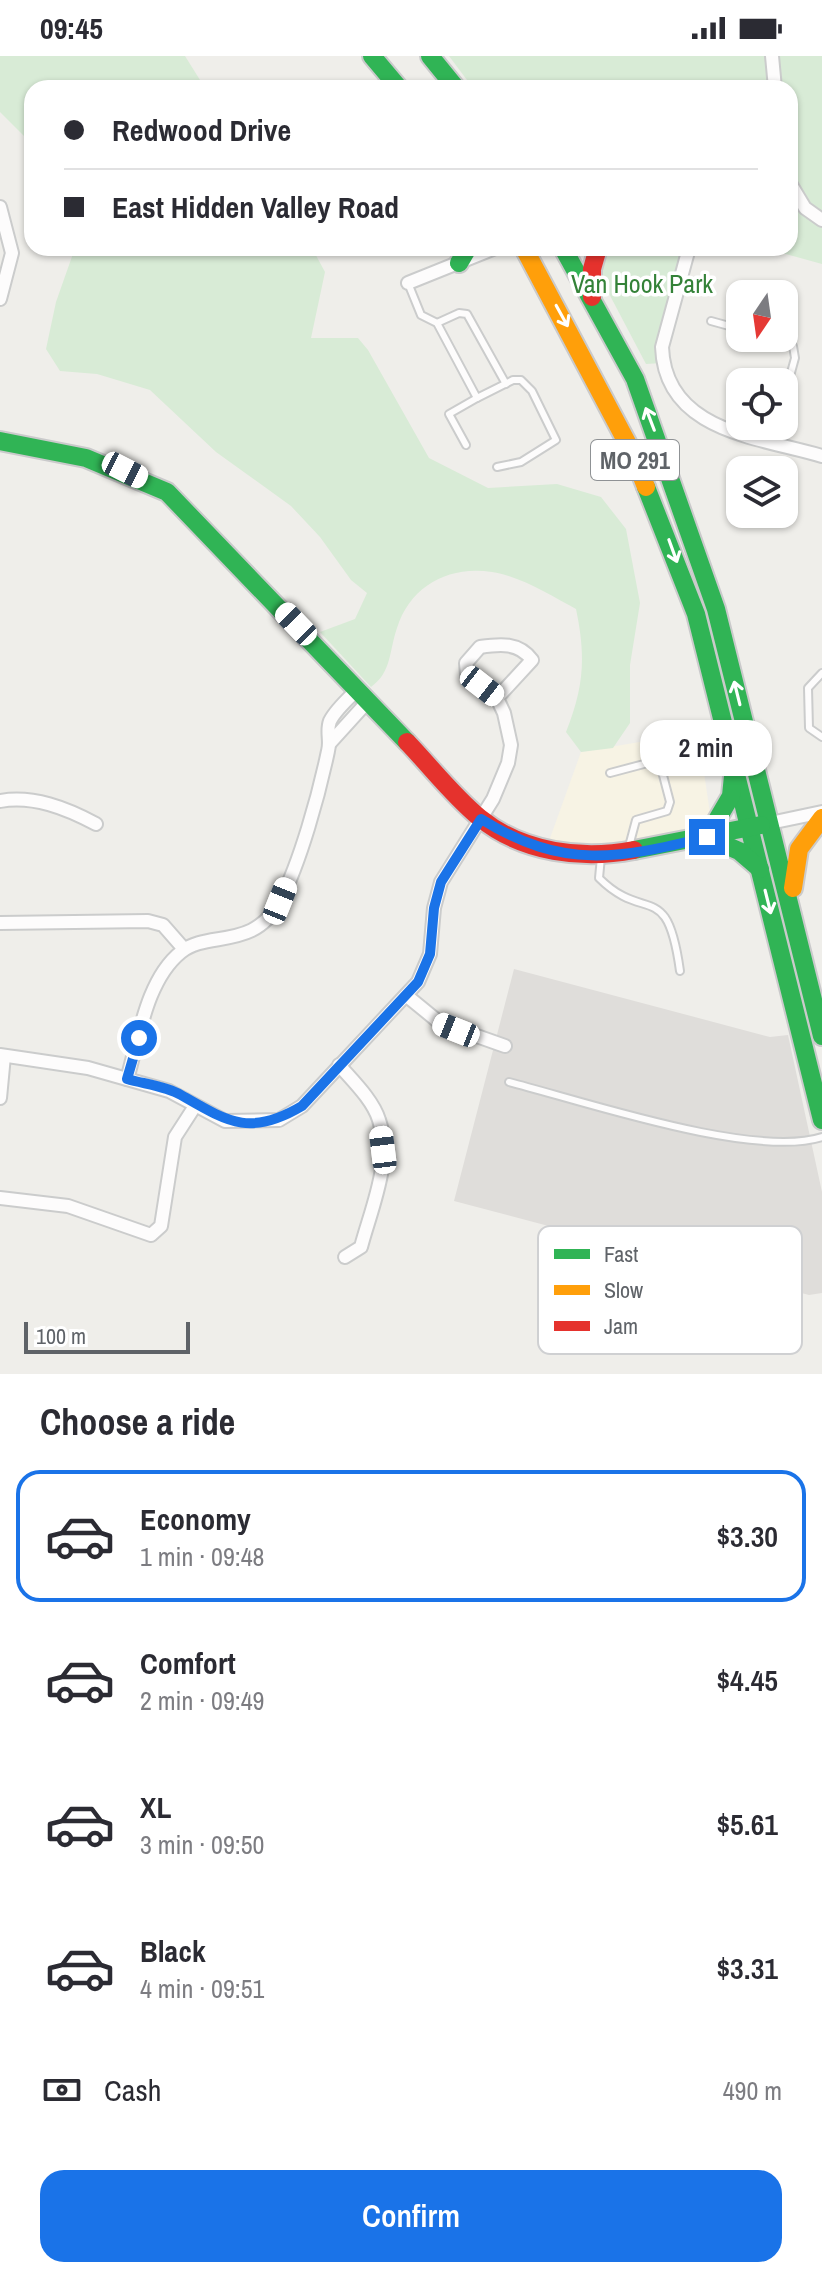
<!DOCTYPE html>
<html lang="en">
<head>
<meta charset="utf-8">
<style>
  body { margin:0; font-family:"Archivo Narrow",sans-serif; background:#f2f2f3; color:#2b2b33; height:100vh; display:flex; flex-direction:column; font-size:30px; white-space:nowrap }
  * { box-sizing:border-box; margin:0 }
  p { font-size:26px; color:#7c7c81 }
  .icon { flex:none; width:44px; height:44px; fill:none; stroke:currentColor; stroke-width:2; stroke-linecap:round; stroke-linejoin:round }
  .map { position:relative; height:1318px; overflow:hidden }
  .side { display:flex; flex-direction:column; background:#fff; flex:1 }
  .side>* { flex:none }
  .hud { position:absolute; left:24px; top:24px; width:774px; height:176px; border-radius:24px; box-shadow:0 2px 6px #0004; display:grid; align-content:center; height:176px; padding:0 40px; background:#fff }
  .needle { width:52px; rotate:193deg }
  .buttons { position:absolute; left:726px; top:224px; display:grid; gap:16px }
  .buttons a { display:grid; place-items:center; width:72px; height:72px; border-radius:16px; background:#fff; box-shadow:0 2px 6px #0004; font-size:40px }
  .scale { position:absolute; left:24px; bottom:20px; width:166px; box-sizing:border-box; padding-left:8px; border:4px solid #5f6368; border-top:0; font-size:22px; line-height:28px; white-space:nowrap; color:#5f6368; -webkit-text-stroke:6px #fff; paint-order:stroke }
  .end { position:absolute; width:36px; height:36px; margin:-18px; border:10px solid #1a73e8; background:#fff; box-shadow:0 0 0 4px #fff }
  .from { border-radius:50% }
  .bubble { position:absolute; height:56px; border-radius:24px; background:#fff; box-shadow:0 2px 6px #0004; font-size:26px; font-weight:600; line-height:56px; text-align:center }
  .car { position:absolute; width:24px; height:48px; margin:-24px -12px; border-radius:10px; box-shadow:0 0 6px 2px #0007; background:linear-gradient(#fff 24%,#345 0 40%,#fff 0 76%,#345 0 86%,#fff 0) }
  .hud b { display:flex; align-items:center; gap:28px; height:76px; font-size:30px }
  .hud b+b { border-top:2px solid #e1e1e2 }
  .hud i { width:20px; height:20px; background:#2b2b33 }
  ul { padding:0; list-style:none }
  li { display:flex; align-items:center; gap:24px; height:132px; margin:0 16px 12px; padding:0 24px; border:4px solid transparent; border-radius:24px }
  li div { flex:1 }
  li b { display:block; font-size:30px }
  li em { font-style:normal; font-weight:600 }
  li.on { border-color:#1a73e8 }
  li>.icon { width:72px; height:72px; stroke-width:1.5 }
  h2 { padding:0 40px; font-size:36px; line-height:96px }
  .pay { display:flex; align-items:center; gap:20px; height:88px; padding:0 40px; font-size:30px }
  .pay p { margin-inline-start:auto }
  .action { display:flex; gap:16px; margin-top:auto; padding:16px 40px }
  .action a { flex:1; height:92px; border-radius:24px; background:#1a73e8; color:#fff; font-size:32px; font-weight:600; line-height:92px; text-align:center }
  .status { display:flex; justify-content:space-between; align-items:center; height:56px; padding:0 40px; background:#fff; direction:ltr }
  .status svg { height:22px; fill:currentColor }
  .map>svg:first-child { display:block }
  .commercial { fill:#f7f3e4 }
  .industrial { fill:#dfddda }
  .green { fill:#d8ebd6 }
  .lines { fill:none; stroke-linecap:round; stroke-linejoin:round }
  .lane-casing { stroke:#cbcccc; stroke-width:10 }
  .street-casing { stroke:#cbcccc; stroke-width:16 }
  .fast-casing { stroke:#cacacb; stroke-width:22 }
  .slow-casing { stroke:#cacacb; stroke-width:22 }
  .jam-casing { stroke:#cacacb; stroke-width:22 }
  .lane { stroke:#fdfcfc; stroke-width:6 }
  .street { stroke:#fdfcfc; stroke-width:12 }
  .fast { stroke:#30b455; stroke-width:18 }
  .slow { stroke:#ff9f0a; stroke-width:18 }
  .jam { stroke:#e5322d; stroke-width:18 }
  .oneway { stroke:#fff }
  .route { stroke:#1a73e8; stroke-width:10 }
  .labels { text-anchor:middle; dominant-baseline:central; stroke-width:7; stroke-linejoin:round; paint-order:stroke }
  .shield { fill:#fff; stroke:#8f9295; stroke-width:2 }
  .shield-label { font-size:24px; font-weight:bold; fill:#5f6368 }
  .park-label { font-size:26px; fill:#348238; stroke:#fff }
  .key { fill:#fff; stroke:#cfd0d2; stroke-width:2 }
  .key-label { font-size:22px; fill:#5f6368 }
</style>
</head>
<body>
<div class="status"><b>09:45</b><svg viewBox="0 0 49 12"><path d="M0 12V9h3v3zM5 12V6h3v6zM10 12V3h3v9zM15 12V0h3v12zM26 1h20v11H26zM47 4h2v5h-2z"/></svg></div>
<div class="map">
<svg width="822" height="1318" viewBox="0 0 822 1318">
  <rect width="100%" height="100%" fill="#efeeea"/>
  <path class="commercial" d="M 698,676 L 711,764 L 691,774 L 616,791 L 586,793 L 549,785 L 581,696 Z"/>
  <path class="industrial" d="M 514,913 L 770,981 L 788,979 L 822,1136 L 822,1237 L 809,1239 L 454,1145 Z"/>
  <g class="green">
    <path d="M 0,0 L 185,0 L 205,32 L 32,32 L 32,88 L 0,56 Z"/>
    <path d="M 449,0 L 822,0 L 822,208 L 764,192 L 790,192 L 790,32 L 473,32 Z"/>
    <path d="M 75,192 L 312,192 L 325,216 L 311,282 L 358,282 L 368,294 L 429,402 L 488,432 L 557,428 L 601,441 L 626,473 L 640,547 L 630,609 L 630,667 L 613,692 L 581,696 L 566,676 C 584,631 586,601 576,553 C 552,540 520,520 492,516 C 449,509 410,530 397,572 C 389,595 392,616 371,631 L 320,576 L 355,563 L 367,537 L 351,524 L 320,481 L 291,450 L 216,396 L 150,334 L 97,318 L 60,315 L 46,293 L 56,246 Z"/>
    <path d="M 585,192 L 689,192 L 662,307 L 646,308 Z"/>
  </g>
  <g class="lines">
    <g class="lane-casing">
      <g id="lane">
        <path d="M 408,227 L 421,259 L 437,267 L 477,342 L 513,324 L 521,324 L 532,335 L 556,384 L 521,406 L 497,411"/>
        <path d="M 711,265 L 740,273"/>
        <path d="M 437,267 L 459,257 L 467,258 L 506,328"/>
        <path d="M 772,282 L 793,290 L 795,302 L 784,342"/>
        <path d="M 774,386 L 778,370"/>
        <path d="M 466,389 L 449,358 L 477,342"/>
        <path d="M 822,617 L 808,632 L 809,672 L 822,681"/>
        <path d="M 610,717 L 659,704 L 670,746 L 667,755 L 636,764 L 628,794"/>
        <path d="M 601,801 L 599,822 C 646,869 667,821 680,915"/>
        <path d="M 509,1026 C 583,1045 754,1103 822,1081"/>
      </g>
    </g>
    <g class="street-casing">
      <g id="street">
        <path d="M 772,0 L 775,32"/>
        <path d="M 790,127 L 805,152 L 822,164"/>
        <path d="M 0,151 L 12,197 L 0,243"/>
        <path d="M 689,192 L 662,291 C 665,375 757,381 822,400"/>
        <path d="M 408,227 L 495,192"/>
        <path d="M 330,687 L 369,644"/>
        <path d="M 0,745 C 33,739 66,752 96,768"/>
        <path d="M 770,767 L 822,756"/>
        <path d="M 0,867 L 148,865 L 163,869 L 184,893"/>
        <path d="M 407,940 L 440,967 L 505,990"/>
        <path d="M 0,999 L 88,1012 L 169,1035 L 225,1065 L 279,1064 L 302,1050 L 418,926 L 430,898 L 434,852 L 441,826 L 493,743 L 508,707 L 511,689 L 504,657 L 497,642 L 467,619 L 466,607 L 480,591 C 500,588 519,586 532,604 L 497,642"/>
        <path d="M 339,1009 C 352,1024 373,1044 379,1064 C 393,1104 371,1153 361,1191 L 345,1201"/>
        <path d="M 127,1023 C 139,983 146,924 181,896 C 208,874 254,895 280,845 C 300,807 319,738 328,695 C 331,685 326,675 330,665 C 336,653 349,642 358,633"/>
        <path d="M 0,1042 L 4,1000"/>
        <path d="M 0,1142 L 68,1150 L 151,1179 L 161,1170 L 175,1081 L 195,1050"/>
      </g>
    </g>
    <g class="fast-casing">
      <g id="fast">
        <path d="M 372,0 L 399,32"/>
        <path d="M 430,0 L 456,32"/>
        <path d="M 563,192 L 635,323 L 716,553 L 822,980"/>
        <path d="M 459,207 L 468,192"/>
        <path d="M 0,385 L 86,402 L 167,436 L 407,686"/>
        <path d="M 646,431 L 696,558 L 822,1064"/>
        <path d="M 733,720 L 731,740 L 707,781 L 739,795 L 760,813"/>
        <path d="M 634,794 L 761,769"/>
      </g>
    </g>
    <g class="slow-casing">
      <g id="slow">
        <path d="M 524,192 L 632,396 L 646,431"/>
        <path d="M 793,832 L 799,793 L 822,762"/>
      </g>
    </g>
    <g class="jam-casing">
      <g id="jam">
        <path d="M 592,241 L 592,213 L 598,192"/>
        <path d="M 407,686 C 431,711 454,741 480,762 C 523,797 583,804 634,794"/>
      </g>
    </g>
    <use href="#lane" class="lane"/>
    <use href="#street" class="street"/>
    <use href="#fast" class="fast"/>
    <use href="#slow" class="slow"/>
    <use href="#jam" class="jam"/>
  </g>
  <defs><path id="oneway-shaft" d="M-6 0H5M1.5-3L5.5 0L1.5 3" fill="none" stroke-width="1.6" stroke-linecap="round" stroke-linejoin="round" transform="scale(2)"/></defs>
  <g class="oneway">
    <use href="#oneway-shaft" transform="translate(562 260) rotate(61)"/>
    <use href="#oneway-shaft" transform="translate(650 363) rotate(-111)"/>
    <use href="#oneway-shaft" transform="translate(673 495) rotate(70)"/>
    <use href="#oneway-shaft" transform="translate(737 637) rotate(-104)"/>
    <use href="#oneway-shaft" transform="translate(768 846) rotate(76)"/>
  </g>
  <g class="lines">
    <path class="route" d="M 139,982 L 127,1023 C 144,1028 166,1030 181,1039 C 228,1066 250,1081 302,1050 L 418,926 L 430,898 L 434,852 L 441,826 L 481,763 C 563,814 619,803 707,781"/>
  </g>
  <g class="labels">
    <rect class="shield" x="591" y="384" width="88" height="40" rx="6"/>
    <g class="shield-label">
      <text x="635" y="404">MO 291</text>
    </g>
    <g class="park-label">
      <text x="642" y="227">Van Hook Park</text>
    </g>
  </g>
  <rect x="538" y="1170" width="264" height="128" rx="12" class="key"/>
  <rect x="554" y="1193" width="36" height="10" fill="#30b455"/>
  <rect x="554" y="1229" width="36" height="10" fill="#ff9f0a"/>
  <rect x="554" y="1265" width="36" height="10" fill="#e5322d"/>
  <g class="key-label">
    <text x="604" y="1206">Fast</text>
    <text x="604" y="1242">Slow</text>
    <text x="604" y="1278">Jam</text>
  </g>
</svg>
<div class="buttons">
<a><svg class="needle" viewBox="-14 -14 28 28"><path d="M0-13l5 13h-10z" fill="#e53935"/><path d="M0 13l5-13h-10z" fill="#7c7c81"/></svg></a>
<a><svg class="icon" aria-label="locate" viewBox="0 0 24 24"><circle cx="12" cy="12" r="6"/><path d="M12 2v4M12 18v4M2 12h4M18 12h4"/></svg></a>
<a><svg class="icon" aria-label="layers" viewBox="0 0 24 24"><path d="M12 4l9 5-9 5-9-5zM3 14l9 5 9-5"/></svg></a>
</div>
<div class="scale">100 m</div>
<i class="end from" style="left:139px;top:982px"></i>
<i class="end" style="left:707px;top:781px"></i>
<div class="bubble" style="left:640px;top:664px;width:132px">2 min</div>
<i class="car" style="left:125px;top:414px;rotate:117deg"></i>
<i class="car" style="left:296px;top:568px;rotate:316deg"></i>
<i class="car" style="left:482px;top:630px;rotate:128deg"></i>
<i class="car" style="left:280px;top:845px;rotate:22deg"></i>
<i class="car" style="left:456px;top:974px;rotate:292deg"></i>
<i class="car" style="left:383px;top:1094px;rotate:353deg"></i>
<div class="hud">
<b><i class="from"></i>Redwood Drive</b>
<b><i></i>East Hidden Valley Road</b>
</div>
</div>
<section class="side">
<h2>Choose a ride</h2>
<ul>
<li class="on"><svg class="icon" aria-label="car" viewBox="0 0 24 24"><path d="M5 17H2v-5l4-1 3-4h7l3 4 3 1v5h-3M9 17h6M6 11h13"/><circle cx="7" cy="17" r="2"/><circle cx="17" cy="17" r="2"/></svg><div><b>Economy</b><p>1 min · 09:48</p></div><em>$3.30</em></li>
<li><svg class="icon" aria-label="car" viewBox="0 0 24 24"><path d="M5 17H2v-5l4-1 3-4h7l3 4 3 1v5h-3M9 17h6M6 11h13"/><circle cx="7" cy="17" r="2"/><circle cx="17" cy="17" r="2"/></svg><div><b>Comfort</b><p>2 min · 09:49</p></div><em>$4.45</em></li>
<li><svg class="icon" aria-label="car" viewBox="0 0 24 24"><path d="M5 17H2v-5l4-1 3-4h7l3 4 3 1v5h-3M9 17h6M6 11h13"/><circle cx="7" cy="17" r="2"/><circle cx="17" cy="17" r="2"/></svg><div><b>XL</b><p>3 min · 09:50</p></div><em>$5.61</em></li>
<li><svg class="icon" aria-label="car" viewBox="0 0 24 24"><path d="M5 17H2v-5l4-1 3-4h7l3 4 3 1v5h-3M9 17h6M6 11h13"/><circle cx="7" cy="17" r="2"/><circle cx="17" cy="17" r="2"/></svg><div><b>Black</b><p>4 min · 09:51</p></div><em>$3.31</em></li>
</ul>
<div class="pay"><svg class="icon" aria-label="cash" viewBox="0 0 24 24"><path d="M3 7h18v10H3z"/><circle cx="12" cy="12" r="2"/></svg>Cash<p>490 m</p></div>
<div class="action"><a>Confirm</a></div>
</section>
</body>
</html>
